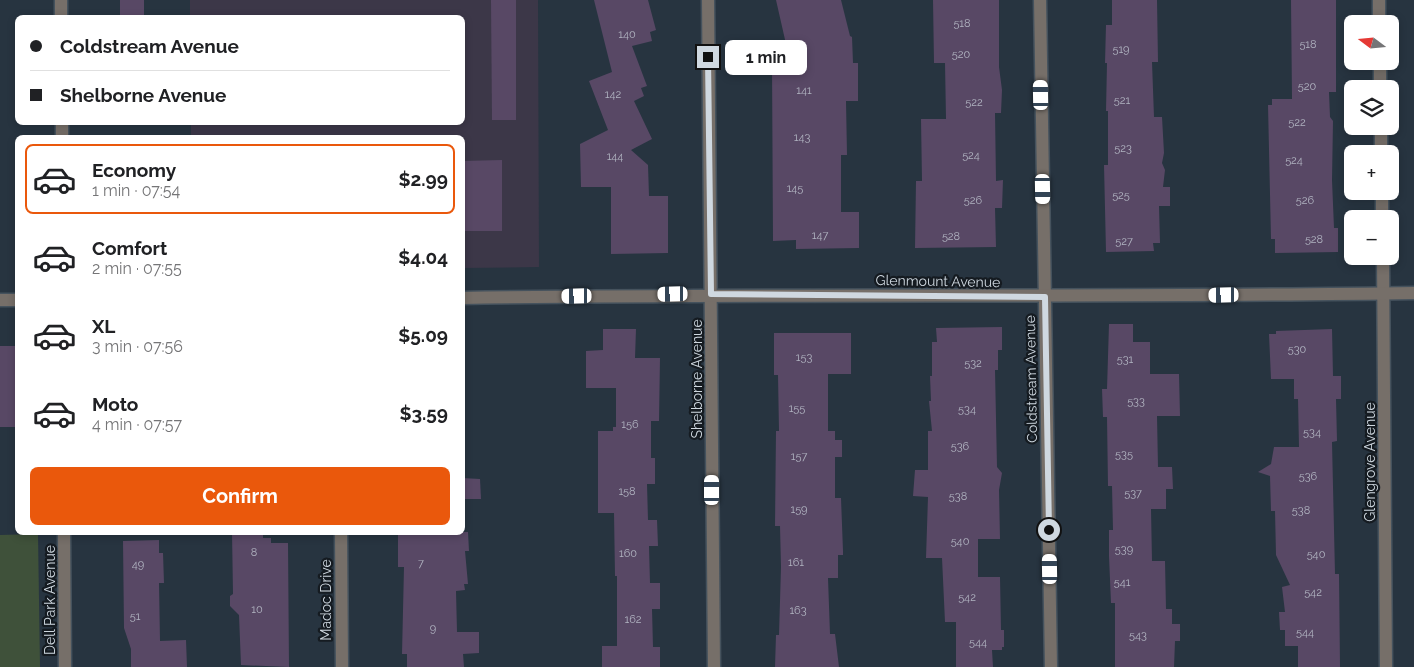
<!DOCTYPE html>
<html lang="en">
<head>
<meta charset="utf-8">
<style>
  body { margin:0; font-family:Raleway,sans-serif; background:#f6f6f6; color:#202124; height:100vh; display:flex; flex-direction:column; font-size:19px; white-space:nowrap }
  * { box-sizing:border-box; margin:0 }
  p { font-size:16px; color:#757577 }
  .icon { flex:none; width:28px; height:28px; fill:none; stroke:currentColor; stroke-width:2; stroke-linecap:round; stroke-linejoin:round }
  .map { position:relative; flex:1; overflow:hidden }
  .panel { position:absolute; left:15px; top:135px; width:450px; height:400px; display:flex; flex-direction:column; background:#fff; border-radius:8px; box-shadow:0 2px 8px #0003 }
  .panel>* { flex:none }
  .guide { position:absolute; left:15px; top:15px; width:450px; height:110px; border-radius:8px; box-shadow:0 2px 8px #0003; display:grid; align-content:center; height:110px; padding:0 15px; background:#fff }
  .needle { width:32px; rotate:286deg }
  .controls { position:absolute; left:1344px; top:15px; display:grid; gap:10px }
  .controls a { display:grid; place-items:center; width:55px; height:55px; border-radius:8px; background:#fff; box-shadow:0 2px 8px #0003; font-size:25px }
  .end { position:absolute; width:22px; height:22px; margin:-11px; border:6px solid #cfd8e0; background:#111; box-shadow:0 0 0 2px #111 }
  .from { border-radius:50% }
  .bubble { position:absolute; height:35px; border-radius:8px; background:#fff; box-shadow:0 2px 8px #0003; font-size:16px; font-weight:700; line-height:35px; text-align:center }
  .car { position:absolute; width:15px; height:30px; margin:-15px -8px; border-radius:6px; box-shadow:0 0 4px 1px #0007; background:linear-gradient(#fff 24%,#345 0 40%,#fff 0 76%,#345 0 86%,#fff 0) }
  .guide b { display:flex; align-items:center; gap:18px; height:48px; font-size:19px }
  .guide b+b { border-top:1px solid #e0e0e0 }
  .guide i { width:12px; height:12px; background:#202124 }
  ul { padding:9px 0 0; list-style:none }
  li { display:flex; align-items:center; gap:15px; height:70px; margin:0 10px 8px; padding:0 5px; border:2px solid transparent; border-radius:8px }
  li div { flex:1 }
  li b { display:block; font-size:19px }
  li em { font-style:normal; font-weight:700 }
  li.active { border-color:#ea580c }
  li>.icon { width:45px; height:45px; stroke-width:1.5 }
  .button { display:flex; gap:10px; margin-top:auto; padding:10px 15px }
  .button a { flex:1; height:58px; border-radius:8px; background:#ea580c; color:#fff; font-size:20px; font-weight:700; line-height:58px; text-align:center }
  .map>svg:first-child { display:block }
  .education { fill:#3c3748 }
  .green { fill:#3f513a }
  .building { fill:#584865 }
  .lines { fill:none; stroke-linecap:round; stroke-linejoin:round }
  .minor-casing { stroke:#45525d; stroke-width:15 }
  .minor { stroke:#766f69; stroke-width:12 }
  .route { stroke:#cfd8e0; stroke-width:6 }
  .labels { text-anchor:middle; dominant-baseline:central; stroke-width:4.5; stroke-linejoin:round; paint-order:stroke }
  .number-label { font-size:11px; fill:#b1b4c1 }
  .street-label { font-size:14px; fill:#cfd8e0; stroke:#151b21 }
</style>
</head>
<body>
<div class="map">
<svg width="1414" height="667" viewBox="0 0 1414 667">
  <rect width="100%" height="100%" fill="#273440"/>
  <path class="education" d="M 190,0 L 538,0 L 539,267 L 463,268 L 462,138 L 191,137 L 191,123 L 462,122 L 462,18 L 190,17 Z"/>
  <path class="green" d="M 38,534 L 40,667 L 0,667 L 0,535 Z"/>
  <g class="building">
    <rect x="120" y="0" width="24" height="18"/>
    <path d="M 491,0 L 516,0 L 516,120 L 492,120 Z"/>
    <path d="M 594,0 L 648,0 L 656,30 L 650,32 L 652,41 L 632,46 L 647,86 L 641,88 L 644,96 L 634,101 L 652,139 L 631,150 L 648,165 L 649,196 L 668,196 L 668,253 L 611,254 L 611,187 L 581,187 L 580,144 L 608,130 L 589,81 L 612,72 Z"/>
    <path d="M 776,0 L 841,0 L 850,36 L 852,37 L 853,63 L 858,63 L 858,101 L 846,101 L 847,155 L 841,155 L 841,212 L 859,212 L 859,248 L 796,249 L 796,240 L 773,241 L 772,64 L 786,63 L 786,44 Z"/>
    <path d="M 933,0 L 999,0 L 999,67 L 1002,90 L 1001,113 L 995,113 L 996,181 L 1003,180 L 1002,208 L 995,208 L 996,247 L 915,248 L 916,181 L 922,181 L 921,119 L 946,119 L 945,63 L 934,63 Z"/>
    <path d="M 1112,0 L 1157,0 L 1158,62 L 1152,62 L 1154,117 L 1162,117 L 1164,153 L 1162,163 L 1165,170 L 1163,187 L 1170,187 L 1170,206 L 1159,206 L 1160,243 L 1153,243 L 1154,251 L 1106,252 L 1104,165 L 1108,165 L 1108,111 L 1106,111 L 1107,63 L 1105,63 L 1106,25 L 1112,25 Z"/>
    <path d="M 1291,0 L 1336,0 L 1336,92 L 1329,92 L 1330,117 L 1333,121 L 1332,180 L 1334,228 L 1338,228 L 1338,252 L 1275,253 L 1275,239 L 1271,239 L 1268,105 L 1272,105 L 1272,99 L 1292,99 Z"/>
    <path d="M 502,160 L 502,231 L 462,231 L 462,161 Z"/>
    <path d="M 1109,324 L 1133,324 L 1133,342 L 1150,342 L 1150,374 L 1179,374 L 1180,416 L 1157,416 L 1158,467 L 1172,467 L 1173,489 L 1166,489 L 1166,509 L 1151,509 L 1152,561 L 1165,561 L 1166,609 L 1172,609 L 1172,624 L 1180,624 L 1180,641 L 1175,641 L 1174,667 L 1115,667 L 1115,603 L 1111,603 L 1109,556 L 1109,530 L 1113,530 L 1112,486 L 1108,486 L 1107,417 L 1103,417 L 1102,389 L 1107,389 Z"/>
    <path d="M 1002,327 L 1002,350 L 998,350 L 998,370 L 995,370 L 997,467 L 1002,473 L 999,490 L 1000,539 L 978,539 L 978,577 L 1000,577 L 1001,630 L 1004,630 L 1004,647 L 1002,647 L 1002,650 L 992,650 L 993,667 L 956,667 L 956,622 L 945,622 L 942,558 L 926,558 L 928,497 L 913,496 L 915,470 L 928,470 L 928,431 L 932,431 L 929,401 L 931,401 L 930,376 L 932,376 L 932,342 L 937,342 L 936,328 Z"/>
    <path d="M 603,329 L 636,329 L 635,358 L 660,358 L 659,421 L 651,421 L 651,458 L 655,458 L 655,484 L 647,484 L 648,520 L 657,520 L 658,546 L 649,546 L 650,583 L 660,583 L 660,609 L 652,609 L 653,647 L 660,647 L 660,667 L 602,667 L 602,646 L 617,646 L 617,576 L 615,576 L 614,513 L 598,513 L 598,431 L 613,431 L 613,427 L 616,427 L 616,388 L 586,388 L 586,351 L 603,350 Z"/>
    <path d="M 1332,329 L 1333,376 L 1341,376 L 1341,399 L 1336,399 L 1337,441 L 1332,442 L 1335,574 L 1339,574 L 1340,667 L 1298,667 L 1298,646 L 1285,646 L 1285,630 L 1280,630 L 1279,612 L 1285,612 L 1282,587 L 1290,585 L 1276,555 L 1275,511 L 1271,511 L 1270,476 L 1258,472 L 1271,464 L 1274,447 L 1299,447 L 1298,399 L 1294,399 L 1294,379 L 1271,379 L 1269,334 L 1276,334 L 1276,331 Z"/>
    <path d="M 774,333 L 851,333 L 851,374 L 828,374 L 828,431 L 835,431 L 835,440 L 842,440 L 842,457 L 835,457 L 835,498 L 841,498 L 843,551 L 843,555 L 838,555 L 838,578 L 828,578 L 830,634 L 835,634 L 839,667 L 775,667 L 776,635 L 779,635 L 781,567 L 780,526 L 775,526 L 776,431 L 779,431 L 778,375 L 774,375 Z"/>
    <rect x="0" y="346" width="18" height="81"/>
    <path d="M 462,478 L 480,479 L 481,499 L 462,499 Z"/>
    <path d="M 232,532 L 263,532 L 263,538 L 271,538 L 271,543 L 288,543 L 289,667 L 241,665 L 239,615 L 230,606 L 230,596 L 233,594 Z"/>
    <path d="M 398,532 L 468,532 L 469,551 L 465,551 L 468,584 L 464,584 L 465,590 L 456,591 L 457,632 L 479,632 L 479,653 L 463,654 L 464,667 L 407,667 L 407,654 L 402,654 L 404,567 L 398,567 Z"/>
    <path d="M 159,540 L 159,553 L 163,553 L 164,583 L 159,583 L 160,641 L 186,640 L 187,667 L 131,667 L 131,649 L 124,628 L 123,541 Z"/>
  </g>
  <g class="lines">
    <g class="minor-casing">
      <g id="minor">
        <path d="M 61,0 L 61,18"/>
        <path d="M 708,0 L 714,667"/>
        <path d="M 1040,0 L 1051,667"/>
        <path d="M 1379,0 L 1379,24"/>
        <path d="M 1380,61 L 1380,89"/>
        <path d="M 62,122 L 62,138"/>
        <path d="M 1381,126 L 1381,154"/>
        <path d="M 1382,191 L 1382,219"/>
        <path d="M 1383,256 L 1386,667"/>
        <path d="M 462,298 C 780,293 1097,298 1414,293"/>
        <path d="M 0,300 L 18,300"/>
        <path d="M 64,532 L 65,667"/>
        <path d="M 341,532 L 342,667"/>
      </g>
    </g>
    <use href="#minor" class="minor"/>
  </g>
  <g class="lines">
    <path class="route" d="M 708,57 L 711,294 L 1045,297 L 1049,530"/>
  </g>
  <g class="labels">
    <g class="number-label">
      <text x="962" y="23">518</text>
      <text x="627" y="34">140</text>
      <text x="1308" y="44">518</text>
      <text x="1121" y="49">519</text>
      <text x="961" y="54">520</text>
      <text x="1307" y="86">520</text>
      <text x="804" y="90">141</text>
      <text x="613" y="94">142</text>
      <text x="1122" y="100">521</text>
      <text x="974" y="102">522</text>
      <text x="1297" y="122">522</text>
      <text x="802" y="137">143</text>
      <text x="1123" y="148">523</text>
      <text x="971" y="155">524</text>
      <text x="615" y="156">144</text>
      <text x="1294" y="160">524</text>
      <text x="795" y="188">145</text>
      <text x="1121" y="195">525</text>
      <text x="973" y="200">526</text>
      <text x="1305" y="200">526</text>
      <text x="820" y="235">147</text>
      <text x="951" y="236">528</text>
      <text x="1314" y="239">528</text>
      <text x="1124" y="241">527</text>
      <text x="1297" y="349">530</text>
      <text x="804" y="357">153</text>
      <text x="1125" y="359">531</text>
      <text x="973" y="363">532</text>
      <text x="1136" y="401">533</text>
      <text x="797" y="408">155</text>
      <text x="967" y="409">534</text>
      <text x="630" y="424">156</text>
      <text x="1312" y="432">534</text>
      <text x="960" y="446">536</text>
      <text x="1124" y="454">535</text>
      <text x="799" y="456">157</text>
      <text x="1308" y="476">536</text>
      <text x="627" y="491">158</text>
      <text x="1133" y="493">537</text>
      <text x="958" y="496">538</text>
      <text x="799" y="509">159</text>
      <text x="1301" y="510">538</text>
      <text x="960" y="541">540</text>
      <text x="1124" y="549">539</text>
      <text x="254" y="552">8</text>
      <text x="628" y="553">160</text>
      <text x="1316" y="554">540</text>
      <text x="796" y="562">161</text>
      <text x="421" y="563">7</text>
      <text x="138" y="564">49</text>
      <text x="1122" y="582">541</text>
      <text x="1313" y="592">542</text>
      <text x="967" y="597">542</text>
      <text x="257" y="609">10</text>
      <text x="798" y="610">163</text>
      <text x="135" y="616">51</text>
      <text x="633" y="619">162</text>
      <text x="433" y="628">9</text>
      <text x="1305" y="632">544</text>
      <text x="1138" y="635">543</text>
      <text x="978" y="642">544</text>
    </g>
    <g class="street-label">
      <text transform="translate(938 281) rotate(1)">Glenmount Avenue</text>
      <text transform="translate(697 379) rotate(-90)">Shelborne Avenue</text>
      <text transform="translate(1031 379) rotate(-91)">Coldstream Avenue</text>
      <text transform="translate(1370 462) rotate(-90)">Glengrove Avenue</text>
      <text transform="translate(50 600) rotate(-90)">Dell Park Avenue</text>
      <text transform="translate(326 600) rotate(-90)">Madoc Drive</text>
    </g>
  </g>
</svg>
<div class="controls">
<a><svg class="needle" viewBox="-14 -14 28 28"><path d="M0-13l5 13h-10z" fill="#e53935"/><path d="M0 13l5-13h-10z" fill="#757577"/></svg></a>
<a><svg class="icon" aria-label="layers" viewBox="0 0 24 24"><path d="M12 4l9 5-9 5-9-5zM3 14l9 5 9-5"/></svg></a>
<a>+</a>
<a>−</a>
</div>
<i class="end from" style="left:1049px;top:530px"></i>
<i class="end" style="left:708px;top:57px"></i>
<div class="bubble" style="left:725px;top:40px;width:82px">1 min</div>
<i class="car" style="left:1041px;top:95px;rotate:359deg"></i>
<i class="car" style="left:1043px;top:189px;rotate:179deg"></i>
<i class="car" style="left:673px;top:294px;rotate:269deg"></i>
<i class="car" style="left:1224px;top:295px;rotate:269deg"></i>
<i class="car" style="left:577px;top:296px;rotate:269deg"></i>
<i class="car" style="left:712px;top:490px;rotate:0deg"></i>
<i class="car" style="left:1050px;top:569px;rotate:359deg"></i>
<div class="guide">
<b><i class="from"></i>Coldstream Avenue</b>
<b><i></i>Shelborne Avenue</b>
</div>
<section class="panel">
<ul>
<li class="active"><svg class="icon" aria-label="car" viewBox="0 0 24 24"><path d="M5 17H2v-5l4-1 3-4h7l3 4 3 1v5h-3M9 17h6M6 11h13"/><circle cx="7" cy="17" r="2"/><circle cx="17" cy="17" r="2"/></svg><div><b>Economy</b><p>1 min · 07:54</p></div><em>$2.99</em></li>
<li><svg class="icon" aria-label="car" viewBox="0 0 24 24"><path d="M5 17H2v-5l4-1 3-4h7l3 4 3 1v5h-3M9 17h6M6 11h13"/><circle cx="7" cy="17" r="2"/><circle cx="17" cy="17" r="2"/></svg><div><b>Comfort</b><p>2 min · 07:55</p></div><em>$4.04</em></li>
<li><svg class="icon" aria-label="car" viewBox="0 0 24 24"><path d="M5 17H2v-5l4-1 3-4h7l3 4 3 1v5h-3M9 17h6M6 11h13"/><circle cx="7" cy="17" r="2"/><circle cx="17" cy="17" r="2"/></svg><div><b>XL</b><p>3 min · 07:56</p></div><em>$5.09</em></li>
<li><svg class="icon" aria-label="car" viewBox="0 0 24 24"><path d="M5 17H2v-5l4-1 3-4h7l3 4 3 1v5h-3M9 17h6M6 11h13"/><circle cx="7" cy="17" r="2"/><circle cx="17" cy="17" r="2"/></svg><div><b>Moto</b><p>4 min · 07:57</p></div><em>$3.59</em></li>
</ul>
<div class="button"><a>Confirm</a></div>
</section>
</div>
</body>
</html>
